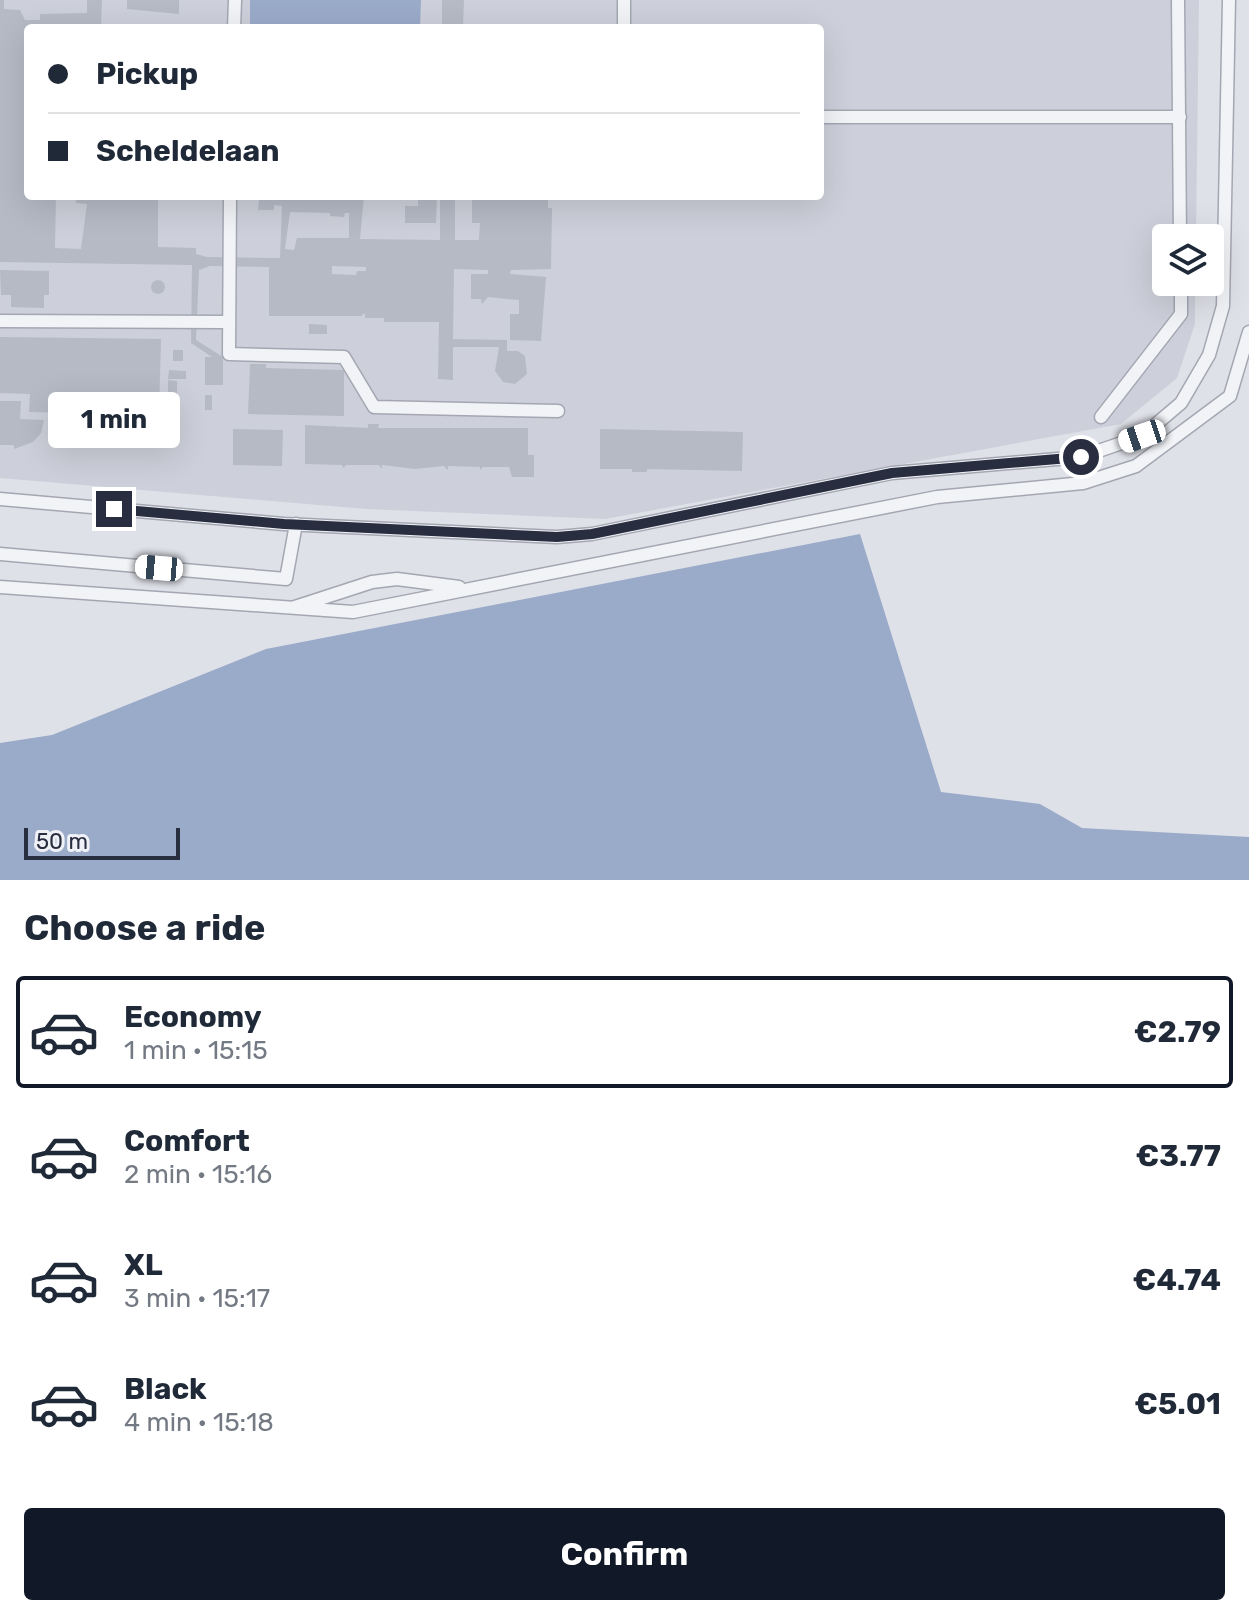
<!DOCTYPE html>
<html lang="en">
<head>
<meta charset="utf-8">
<style>
  body { margin:0; font-family:Rubik,sans-serif; background:#f6f6f7; color:#1f2937; height:100vh; display:flex; flex-direction:column; font-size:30px; white-space:nowrap }
  * { box-sizing:border-box; margin:0 }
  p { font-size:26px; color:#747a83 }
  .icon { flex:none; width:44px; height:44px; fill:none; stroke:currentColor; stroke-width:2; stroke-linecap:round; stroke-linejoin:round }
  .map { position:relative; height:880px; overflow:hidden }
  .sheet { display:flex; flex-direction:column; background:#fff; flex:1 }
  .sheet>* { flex:none }
  .hud { position:absolute; left:24px; top:24px; width:800px; height:176px; border-radius:8px; box-shadow:0 8px 32px #0002; display:grid; align-content:center; height:176px; padding:0 24px; background:#fff }
  .tools { position:absolute; left:1152px; top:224px; display:grid; gap:16px }
  .tools a { display:grid; place-items:center; width:72px; height:72px; border-radius:8px; background:#fff; box-shadow:0 8px 32px #0002; font-size:40px }
  .scale { position:absolute; left:24px; bottom:20px; width:156px; box-sizing:border-box; padding-left:8px; border:4px solid #282d40; border-top:0; font-size:22px; line-height:28px; white-space:nowrap; color:#282d40; -webkit-text-stroke:6px #eff1f6; paint-order:stroke }
  .end { position:absolute; width:36px; height:36px; margin:-18px; border:10px solid #282d40; background:#fff; box-shadow:0 0 0 4px #fff }
  .from { border-radius:50% }
  .bubble { position:absolute; height:56px; border-radius:8px; background:#fff; box-shadow:0 8px 32px #0002; font-size:26px; font-weight:700; line-height:56px; text-align:center }
  .car { position:absolute; width:24px; height:48px; margin:-24px -12px; border-radius:10px; box-shadow:0 0 6px 2px #0007; background:linear-gradient(#fff 24%,#345 0 40%,#fff 0 76%,#345 0 86%,#fff 0) }
  .hud b { display:flex; align-items:center; gap:28px; height:76px; font-size:30px }
  .hud b+b { border-top:2px solid #e0e1e3 }
  .hud i { width:20px; height:20px; background:#1f2937 }
  ul { padding:0; list-style:none }
  li { display:flex; align-items:center; gap:24px; height:112px; margin:0 16px 12px; padding:0 8px; border:4px solid transparent; border-radius:8px }
  li div { flex:1 }
  li b { display:block; font-size:30px }
  li em { font-style:normal; font-weight:700 }
  li.active { border-color:#111827 }
  li>.icon { width:72px; height:72px; stroke-width:1.5 }
  h2 { padding:0 24px; font-size:36px; line-height:96px }
  .action { display:flex; gap:16px; margin-top:auto; padding:16px 24px }
  .action a { flex:1; height:92px; border-radius:8px; background:#111827; color:#fff; font-size:32px; font-weight:700; line-height:92px; text-align:center }
  .map>svg:first-child { display:block }
  .built { fill:#cdd0da; fill-rule:evenodd }
  .water { fill:#9aaac9 }
  .building { fill:#b6bac5; fill-rule:evenodd }
  .lines { fill:none; stroke-linecap:round; stroke-linejoin:round }
  .service-casing { stroke:#a4a7b2; stroke-width:15 }
  .service { stroke:#f2f3f7; stroke-width:12 }
  .route { stroke:#282d40; stroke-width:10 }
</style>
</head>
<body>
<div class="map">
<svg width="1249" height="880" viewBox="0 0 1249 880">
  <rect width="100%" height="100%" fill="#dfe1e8"/>
  <path class="built" d="M 0,0 L 1199,0 L 1196,238 L 1166,238 L 1166,282 L 1195,282 L 1195,324 L 1177,378 L 1121,424 L 605,519 L 366,509 L 0,478 ZM 28,28 L 820,28 L 820,196 L 28,196 Z"/>
  <g class="water">
    <path d="M 250,0 L 421,0 L 420,28 L 250,28 Z"/>
    <path d="M 860,534 L 941,792 L 1040,804 L 1082,828 L 1249,837 L 1249,880 L 0,880 L 0,743 L 52,735 L 266,649 Z"/>
  </g>
  <g class="building">
    <path d="M 0,0 L 4,0 L 4,9 L 20,10 L 25,20 L 40,20 L 40,14 L 87,13 L 87,0 L 102,0 L 101,28 L 28,28 L 28,196 L 56,196 L 55,248 L 81,249 L 87,204 L 76,203 L 76,196 L 158,200 L 158,247 L 196,248 L 196,254 L 207,257 L 280,258 L 282,206 L 274,205 L 274,210 L 258,210 L 259,200 L 240,200 L 240,196 L 364,196 L 360,239 L 440,240 L 440,196 L 455,196 L 455,240 L 479,240 L 480,223 L 472,223 L 472,196 L 548,196 L 548,208 L 552,208 L 551,269 L 511,270 L 510,274 L 546,277 L 541,341 L 510,340 L 510,314 L 519,314 L 519,300 L 488,297 L 482,304 L 481,299 L 471,299 L 471,274 L 488,274 L 488,270 L 454,269 L 453,339 L 507,340 L 507,351 L 518,351 L 525,356 L 527,374 L 515,384 L 503,382 L 495,371 L 499,347 L 453,347 L 453,380 L 438,379 L 439,322 L 384,322 L 384,318 L 365,318 L 365,313 L 361,316 L 269,316 L 269,267 L 210,266 L 199,270 L 196,340 L 223,357 L 223,385 L 205,385 L 205,357 L 212,357 L 191,343 L 192,265 L 0,262 ZM 290,212 L 330,213 L 330,216 L 344,217 L 345,213 L 349,213 L 349,238 L 297,238 L 294,250 L 285,249 ZM 332,266 L 366,267 L 366,271 L 357,271 L 356,275 L 332,274 Z"/>
    <path d="M 127,0 L 179,0 L 179,14 L 127,9 Z"/>
    <path d="M 442,0 L 464,0 L 463,28 L 442,28 Z"/>
    <path d="M 418,196 L 437,196 L 436,223 L 405,223 L 405,206 L 418,206 Z"/>
    <path d="M 0,270 L 49,271 L 49,295 L 44,295 L 44,308 L 11,307 L 11,295 L 1,295 Z"/>
    <circle cx="158" cy="287" r="7"/>
    <path d="M 309,324 L 327,325 L 327,334 L 309,334 Z"/>
    <path d="M 0,337 L 161,339 L 159,415 L 29,412 L 30,394 L 0,393 Z"/>
    <rect x="173" y="350" width="10" height="11"/>
    <path d="M 250,364 L 266,364 L 266,368 L 344,370 L 344,416 L 248,414 Z"/>
    <path d="M 169,370 L 186,371 L 186,379 L 168,379 Z"/>
    <path d="M 168,380 L 177,381 L 177,396 L 168,396 Z"/>
    <rect x="205" y="395" width="7" height="15"/>
    <path d="M 0,401 L 21,401 L 20,419 L 44,420 L 41,433 L 33,442 L 14,449 L 14,445 L 0,445 Z"/>
    <path d="M 368,424 L 379,424 L 378,428 L 528,428 L 528,455 L 534,455 L 534,477 L 512,477 L 509,467 L 483,467 L 480,470 L 480,467 L 448,466 L 448,470 L 444,466 L 415,469 L 382,465 L 382,469 L 379,465 L 346,465 L 343,468 L 342,465 L 305,464 L 305,425 L 368,428 Z"/>
    <path d="M 233,429 L 283,430 L 282,466 L 233,465 Z"/>
    <path d="M 600,429 L 743,432 L 742,471 L 647,469 L 647,472 L 632,472 L 632,469 L 600,469 Z"/>
  </g>
  <g class="lines">
    <g class="service-casing">
      <g id="service">
        <path d="M 1178,0 L 1180,238"/>
        <path d="M 234,28 L 235,0"/>
        <path d="M 624,28 L 624,0"/>
        <path d="M 820,117 L 1180,117"/>
        <path d="M 230,196 L 229,354 L 344,357 L 374,407 L 558,411"/>
        <path d="M 0,321 L 227,322"/>
        <path d="M 1101,417 L 1181,314 L 1181,282"/>
        <path d="M 0,499 L 284,524 L 557,537 L 592,534 L 892,473 L 1081,457 L 1142,436 L 1181,403 L 1209,355 L 1223,306 L 1229,0"/>
        <path d="M 0,554 L 286,579 L 296,524"/>
        <path d="M 0,587 L 353,612 L 937,497 L 1083,483 L 1136,466 L 1230,396 L 1249,332"/>
        <path d="M 295,607 L 372,582 L 397,579 L 459,587"/>
      </g>
    </g>
    <use href="#service" class="service"/>
  </g>
  <g class="lines">
    <path class="route" d="M 114,509 L 284,524 L 557,537 L 592,534 L 892,473 L 1081,457"/>
  </g>
</svg>
<div class="tools">
<a><svg class="icon" aria-label="layers" viewBox="0 0 24 24"><path d="M12 4l9 5-9 5-9-5zM3 14l9 5 9-5"/></svg></a>
</div>
<div class="scale">50 m</div>
<i class="end from" style="left:1081px;top:457px"></i>
<i class="end" style="left:114px;top:509px"></i>
<div class="bubble" style="left:48px;top:392px;width:132px">1 min</div>
<i class="car" style="left:1142px;top:436px;rotate:251deg"></i>
<i class="car" style="left:159px;top:568px;rotate:275deg"></i>
<div class="hud">
<b><i class="from"></i>Pickup</b>
<b><i></i>Scheldelaan</b>
</div>
</div>
<section class="sheet">
<h2>Choose a ride</h2>
<ul>
<li class="active"><svg class="icon" aria-label="car" viewBox="0 0 24 24"><path d="M5 17H2v-5l4-1 3-4h7l3 4 3 1v5h-3M9 17h6M6 11h13"/><circle cx="7" cy="17" r="2"/><circle cx="17" cy="17" r="2"/></svg><div><b>Economy</b><p>1 min · 15:15</p></div><em>€2.79</em></li>
<li><svg class="icon" aria-label="car" viewBox="0 0 24 24"><path d="M5 17H2v-5l4-1 3-4h7l3 4 3 1v5h-3M9 17h6M6 11h13"/><circle cx="7" cy="17" r="2"/><circle cx="17" cy="17" r="2"/></svg><div><b>Comfort</b><p>2 min · 15:16</p></div><em>€3.77</em></li>
<li><svg class="icon" aria-label="car" viewBox="0 0 24 24"><path d="M5 17H2v-5l4-1 3-4h7l3 4 3 1v5h-3M9 17h6M6 11h13"/><circle cx="7" cy="17" r="2"/><circle cx="17" cy="17" r="2"/></svg><div><b>XL</b><p>3 min · 15:17</p></div><em>€4.74</em></li>
<li><svg class="icon" aria-label="car" viewBox="0 0 24 24"><path d="M5 17H2v-5l4-1 3-4h7l3 4 3 1v5h-3M9 17h6M6 11h13"/><circle cx="7" cy="17" r="2"/><circle cx="17" cy="17" r="2"/></svg><div><b>Black</b><p>4 min · 15:18</p></div><em>€5.01</em></li>
</ul>
<div class="action"><a>Confirm</a></div>
</section>
</body>
</html>
